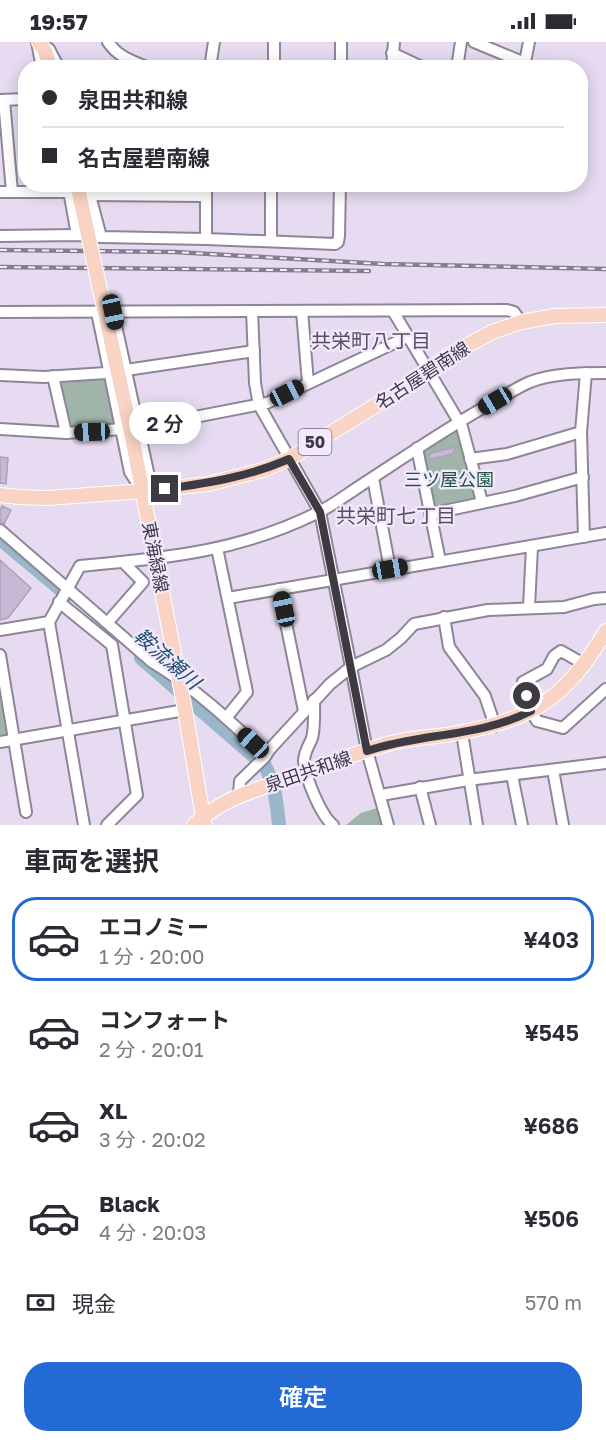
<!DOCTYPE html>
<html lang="ja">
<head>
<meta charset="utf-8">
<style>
  body { margin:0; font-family:"Golos Text","Noto Sans JP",sans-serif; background:#f7f7f7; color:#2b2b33; height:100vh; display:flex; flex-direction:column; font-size:22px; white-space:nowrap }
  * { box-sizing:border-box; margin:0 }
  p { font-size:20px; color:#7c7c81 }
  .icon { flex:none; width:33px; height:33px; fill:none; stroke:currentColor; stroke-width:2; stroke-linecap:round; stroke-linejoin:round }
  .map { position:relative; height:783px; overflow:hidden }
  .details { display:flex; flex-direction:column; background:#fff; flex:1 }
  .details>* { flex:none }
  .guide { position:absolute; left:18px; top:18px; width:570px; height:132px; border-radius:24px; box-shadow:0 3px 15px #0003; display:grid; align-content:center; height:132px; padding:0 24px; background:#fff }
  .end { position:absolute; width:27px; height:27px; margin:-14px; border:8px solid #3e3a43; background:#fff; box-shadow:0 0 0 3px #fff }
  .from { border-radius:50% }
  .bubble { position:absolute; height:42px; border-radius:21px; background:#fff; box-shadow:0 3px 15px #0003; font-size:20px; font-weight:600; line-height:42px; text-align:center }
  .car { position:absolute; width:18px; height:36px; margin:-18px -9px; border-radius:8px; box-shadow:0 0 4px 2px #0007; background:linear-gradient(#222 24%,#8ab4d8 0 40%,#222 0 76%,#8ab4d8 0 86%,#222 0) }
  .guide b { display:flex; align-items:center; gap:21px; height:57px; font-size:22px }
  .guide b+b { border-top:2px solid #e1e1e2 }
  .guide i { width:15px; height:15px; background:#2b2b33 }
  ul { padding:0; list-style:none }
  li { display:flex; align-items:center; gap:18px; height:84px; margin:0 12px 9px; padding:0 12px; border:3px solid transparent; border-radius:24px }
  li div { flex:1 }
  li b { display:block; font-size:22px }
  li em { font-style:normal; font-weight:600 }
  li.active { border-color:#236ad5 }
  li>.icon { width:54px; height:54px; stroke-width:1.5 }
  h2 { padding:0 24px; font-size:27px; line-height:72px }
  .pay { display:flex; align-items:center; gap:15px; height:66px; padding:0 24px; font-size:22px }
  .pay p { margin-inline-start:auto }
  .primary-button { display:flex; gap:12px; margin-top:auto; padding:12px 24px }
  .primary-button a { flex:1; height:69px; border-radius:24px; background:#236ad5; color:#fff; font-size:24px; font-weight:600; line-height:69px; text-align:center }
  .status { display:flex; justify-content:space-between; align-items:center; height:42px; padding:0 30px; background:#fff; direction:ltr }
  .status svg { height:16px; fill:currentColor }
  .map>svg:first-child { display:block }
  .green { fill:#a0b4a9 }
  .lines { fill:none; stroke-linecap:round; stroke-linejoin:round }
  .river { stroke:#9ab6cb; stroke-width:14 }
  .building { fill:#c7b8d5; stroke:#aca2b6; stroke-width:1.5 }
  .minor-casing { stroke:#8f8599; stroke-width:14 }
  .major-casing { stroke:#fff; stroke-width:16 }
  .minor { stroke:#fff; stroke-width:10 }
  .major { stroke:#f9d4c4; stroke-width:14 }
  .rail-casing { stroke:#857e8c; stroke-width:4.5 }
  .rail { stroke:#f3e9fe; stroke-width:2; stroke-dasharray:7; stroke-linecap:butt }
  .major-bridge-casing { stroke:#fff; stroke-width:16; stroke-linecap:butt }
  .major-bridge { stroke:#f9d4c4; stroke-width:14 }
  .route { stroke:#3e3a43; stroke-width:8 }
  .labels { text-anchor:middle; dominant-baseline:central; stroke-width:4.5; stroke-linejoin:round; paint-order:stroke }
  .shield { fill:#f3e9fe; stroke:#746e7b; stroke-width:1.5 }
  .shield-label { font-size:16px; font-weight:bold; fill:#3e3a43 }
  .street-label { font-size:18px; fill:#3e3a43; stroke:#f3e9fe }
  .park-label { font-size:18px; fill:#1d573f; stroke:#f3e9fe }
  .neighbourhood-label { font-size:20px; fill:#584f60; stroke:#f3e9fe }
  .water-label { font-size:20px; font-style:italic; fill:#1e4f6e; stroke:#f3e9fe }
</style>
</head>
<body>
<div class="status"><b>19:57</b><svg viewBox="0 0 49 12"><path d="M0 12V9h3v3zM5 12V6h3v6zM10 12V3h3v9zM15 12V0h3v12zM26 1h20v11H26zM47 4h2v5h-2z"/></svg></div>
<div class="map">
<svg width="606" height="783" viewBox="0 0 606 783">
  <rect width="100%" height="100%" fill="#e6dbf0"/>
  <g class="green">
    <path d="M 144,142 L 202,143 L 202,144 L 146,147 Z"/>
    <path d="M 107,336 L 116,381 L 114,385 L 68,386 L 57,341 L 61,338 Z"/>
    <path d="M 457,387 L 477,456 L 475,459 L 436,467 L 432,465 L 423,409 Z"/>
    <path d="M 0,633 L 10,692 L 0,697 Z"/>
    <path d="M 384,764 L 388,783 L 346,783 L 361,771 Z"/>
  </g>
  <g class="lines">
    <g class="river">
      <path d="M 0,497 L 67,553"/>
      <path d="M 141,616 L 265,724 C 275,743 277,762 279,783"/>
    </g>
  </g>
  <g class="building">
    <path d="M 456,405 L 452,412 L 432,417 L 428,415 L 431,411 Z"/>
    <path d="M 0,415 L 8,416 L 6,442 L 0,441 Z"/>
    <path d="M 2,464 L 11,468 L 4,482 L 0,479 L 0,469 Z"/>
    <path d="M 0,518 L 31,546 L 8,576 L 0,578 Z"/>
  </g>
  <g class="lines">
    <g class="minor-casing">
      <g id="minor">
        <path d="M 37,0 L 42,26"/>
        <path d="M 108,0 C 118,15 132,19 149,26"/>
        <path d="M 474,0 L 525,21"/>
        <path d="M 49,7 L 59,26"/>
        <path d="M 392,11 L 424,26"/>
        <path d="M 524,25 L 529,0"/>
        <path d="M 210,26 L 214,0"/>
        <path d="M 274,26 L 274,0"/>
        <path d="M 341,26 L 341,0"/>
        <path d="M 392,26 L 394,0"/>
        <path d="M 457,26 L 461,0"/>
        <path d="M 0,58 L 26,57"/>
        <path d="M 4,58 L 12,150"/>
        <path d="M 87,142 L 101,195"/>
        <path d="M 206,142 L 206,197"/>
        <path d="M 68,143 L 77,193"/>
        <path d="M 0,150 L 70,150"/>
        <path d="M 90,153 L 205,154"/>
        <path d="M 0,194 L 77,193 L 101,195 L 206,197 L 335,202 L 338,200 L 339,194 L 340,142"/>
        <path d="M 271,199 L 271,142"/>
        <path d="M 252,269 L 255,341 L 259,363 L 320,470 L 351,625 L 386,608 L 401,596 L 414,582 L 488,568 L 564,565 L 594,557 L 606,556"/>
        <path d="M 302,269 L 308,341"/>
        <path d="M 393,269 L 462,385 L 482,460"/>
        <path d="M 0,270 L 507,268 L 514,270 L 521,280"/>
        <path d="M 97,270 L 130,430 L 139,444"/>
        <path d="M 113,270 L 152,448"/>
        <path d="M 0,333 L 44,335 L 106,331 L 254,309"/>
        <path d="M 53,334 L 66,391"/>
        <path d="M 138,386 L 267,361 L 407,295"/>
        <path d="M 0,387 L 66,391 L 122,387"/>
        <path d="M 417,406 L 440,519"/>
        <path d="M 470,417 L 507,412 L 581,390"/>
        <path d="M 373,436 L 390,527"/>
        <path d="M 430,472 L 515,454 L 583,435"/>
        <path d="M 0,488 L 152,620 C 194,645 231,680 266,713"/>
        <path d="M 584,495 L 581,390 L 586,331"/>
        <path d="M 217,506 L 247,650 L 226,676"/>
        <path d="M 279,547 L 304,669"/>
        <path d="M 228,556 L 606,491"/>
        <path d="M 59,560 L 112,603 L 137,753 L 107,783"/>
        <path d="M 529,565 L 532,505"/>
        <path d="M 444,575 L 449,605 L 485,654 L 495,684"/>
        <path d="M 108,580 L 143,540 L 123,520"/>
        <path d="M 0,588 L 49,580"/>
        <path d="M 0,613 L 26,770"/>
        <path d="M 584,622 L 561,609 L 554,614 L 547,627 L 523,640 L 531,669 L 537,679 L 563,686 L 606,647"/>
        <path d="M 314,658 C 314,670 315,685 312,696 C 309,704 304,710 304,719 C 305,735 321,774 333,783"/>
        <path d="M 462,691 L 477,783"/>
        <path d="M 0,700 L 185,668"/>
        <path d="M 553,728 L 563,783"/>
        <path d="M 512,733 L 522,783"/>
        <path d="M 420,745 L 430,783"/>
        <path d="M 239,752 L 240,739 L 264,716 L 270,707 L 330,642 L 351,625 L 367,709 L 388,783"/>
        <path d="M 381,753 L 468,738 L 606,721"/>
        <path d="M 84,783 L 49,580 L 80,524 C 166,516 238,510 317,471 C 332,464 346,453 360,444 C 403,416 445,387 490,362 C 503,355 516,346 530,340 C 554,331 581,331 606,331"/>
      </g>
    </g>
    <g class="major-casing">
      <g id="major">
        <path d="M 39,0 L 45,9 L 50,26"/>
        <path d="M 132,395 L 185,668 L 204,781"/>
        <path d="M 0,453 L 19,455 L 47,456 L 143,449 L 208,442 L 263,428 L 289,417 L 407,344 L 449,313 L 492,290 L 521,280 L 555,274 L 606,273"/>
        <path d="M 194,783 C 219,759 246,751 278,740 C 317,727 355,710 395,700 C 417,695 440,695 463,690 C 536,676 567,654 606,589"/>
      </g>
    </g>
    <use href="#minor" class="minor"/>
    <use href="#major" class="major"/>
    <g class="rail-casing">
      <g id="rail">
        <path d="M 0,208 L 175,210 L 383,222 L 606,227"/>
        <path d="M 0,225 L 369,229"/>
      </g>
    </g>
    <use href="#rail" class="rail"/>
    <g class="major-bridge-casing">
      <path id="major-bridge" d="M 77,142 L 132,395"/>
    </g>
    <use href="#major-bridge" class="major-bridge"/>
  </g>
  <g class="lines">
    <path class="route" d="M 165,447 C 208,441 248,435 289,417 L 320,470 L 367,709 C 421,691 480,695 531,669 L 527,654"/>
  </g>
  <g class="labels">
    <rect class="shield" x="298.5" y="387" width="33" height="26" rx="4.5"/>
    <g class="shield-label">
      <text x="315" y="400">50</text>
    </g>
    <g class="street-label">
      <text transform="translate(422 333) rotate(-33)">名古屋碧南線</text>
      <text transform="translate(156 515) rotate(79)">東海緑線</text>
      <text transform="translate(308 729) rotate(-19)">泉田共和線</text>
    </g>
    <g class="park-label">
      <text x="449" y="437">三ツ屋公園</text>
    </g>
    <g class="neighbourhood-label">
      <text x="371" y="298">共栄町八丁目</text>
      <text x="396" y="473">共栄町七丁目</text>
    </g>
    <g class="water-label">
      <text transform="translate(168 616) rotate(41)">鞍流瀬川</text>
    </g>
  </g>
</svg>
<i class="end from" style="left:527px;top:654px"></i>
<i class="end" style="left:165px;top:447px"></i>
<div class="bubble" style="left:129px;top:360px;width:72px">2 分</div>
<i class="car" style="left:113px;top:270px;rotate:168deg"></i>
<i class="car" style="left:287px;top:351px;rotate:63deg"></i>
<i class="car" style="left:495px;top:359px;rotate:240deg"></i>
<i class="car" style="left:92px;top:390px;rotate:268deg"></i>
<i class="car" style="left:390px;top:527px;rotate:80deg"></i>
<i class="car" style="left:284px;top:567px;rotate:348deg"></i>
<i class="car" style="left:253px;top:701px;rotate:313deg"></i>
<div class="guide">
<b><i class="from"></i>泉田共和線</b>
<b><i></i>名古屋碧南線</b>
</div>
</div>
<section class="details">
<h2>車両を選択</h2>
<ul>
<li class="active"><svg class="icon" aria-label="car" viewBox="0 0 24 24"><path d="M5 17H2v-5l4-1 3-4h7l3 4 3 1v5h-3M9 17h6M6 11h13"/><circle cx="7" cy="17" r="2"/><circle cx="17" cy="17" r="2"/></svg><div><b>エコノミー</b><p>1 分 · 20:00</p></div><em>¥403</em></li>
<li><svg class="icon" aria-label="car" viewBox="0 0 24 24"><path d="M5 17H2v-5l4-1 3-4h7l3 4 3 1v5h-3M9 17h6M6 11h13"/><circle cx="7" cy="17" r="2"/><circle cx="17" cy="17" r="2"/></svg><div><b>コンフォート</b><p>2 分 · 20:01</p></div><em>¥545</em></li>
<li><svg class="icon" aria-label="car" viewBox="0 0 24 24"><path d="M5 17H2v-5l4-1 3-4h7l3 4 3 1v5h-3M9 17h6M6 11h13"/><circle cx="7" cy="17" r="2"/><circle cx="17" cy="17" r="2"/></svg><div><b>XL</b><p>3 分 · 20:02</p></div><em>¥686</em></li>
<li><svg class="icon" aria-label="car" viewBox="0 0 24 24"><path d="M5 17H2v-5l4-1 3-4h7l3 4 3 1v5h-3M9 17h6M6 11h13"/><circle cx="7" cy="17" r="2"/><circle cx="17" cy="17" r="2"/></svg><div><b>Black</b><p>4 分 · 20:03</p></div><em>¥506</em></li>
</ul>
<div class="pay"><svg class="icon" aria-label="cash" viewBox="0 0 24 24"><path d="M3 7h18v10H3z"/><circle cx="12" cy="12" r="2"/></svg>現金<p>570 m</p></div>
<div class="primary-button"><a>確定</a></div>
</section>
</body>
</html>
